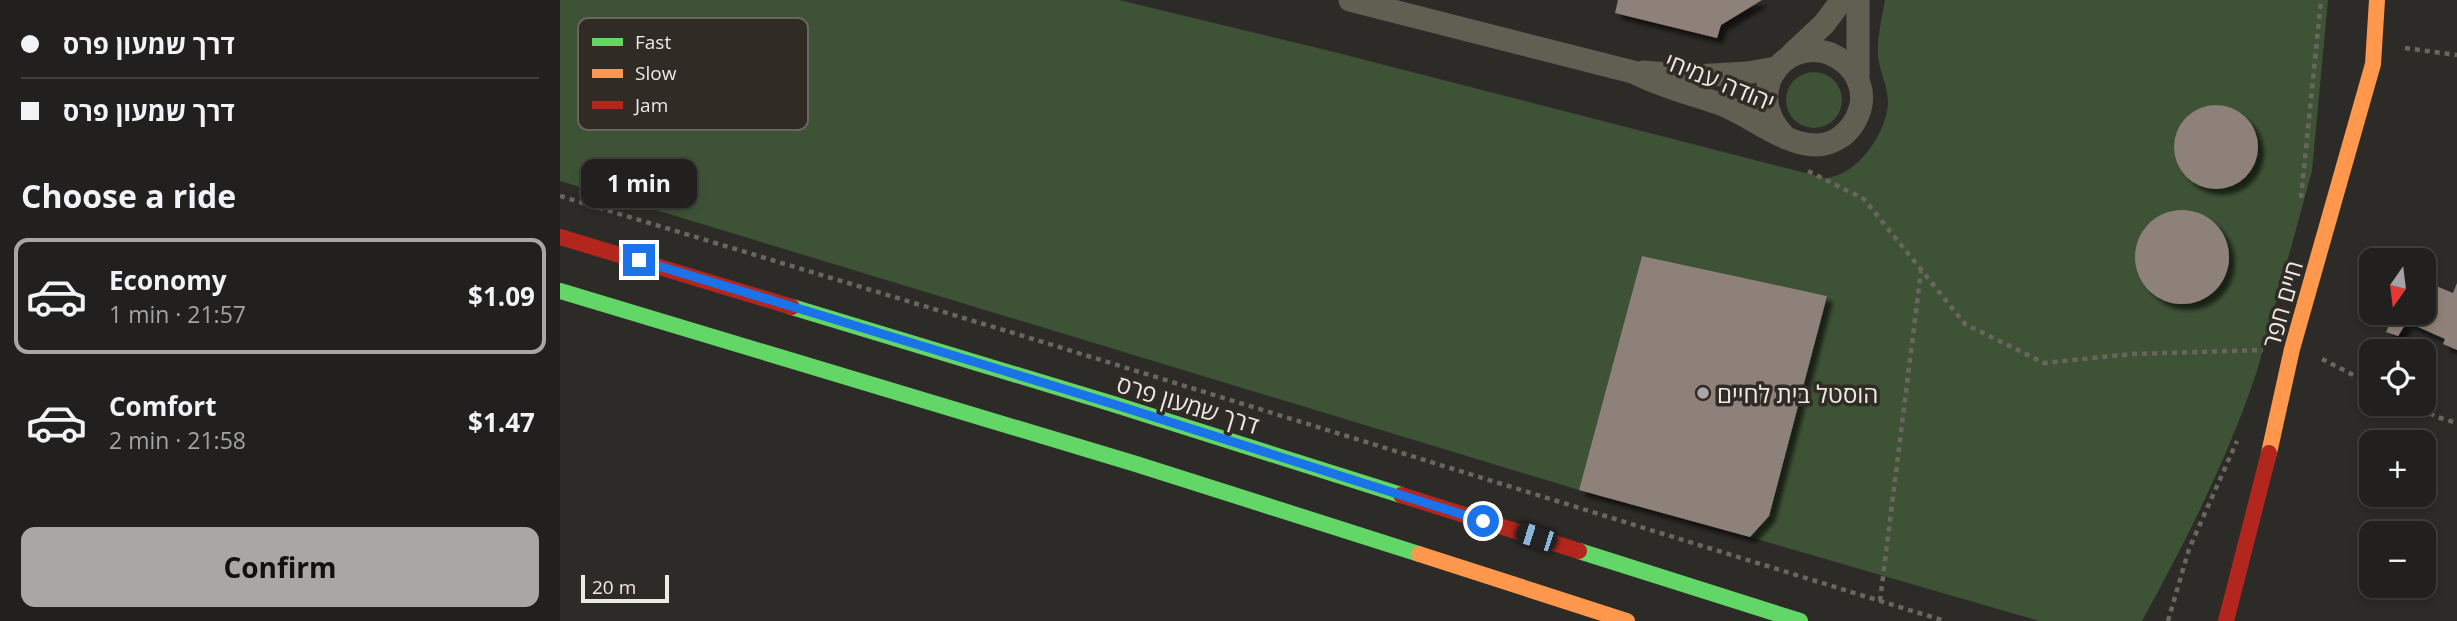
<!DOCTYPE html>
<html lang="en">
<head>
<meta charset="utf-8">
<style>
  body { margin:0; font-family:"Open Sans","Noto Sans Hebrew",sans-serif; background:#2a2827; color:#f1f3f6; height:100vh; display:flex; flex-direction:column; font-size:26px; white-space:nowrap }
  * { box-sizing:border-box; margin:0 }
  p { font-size:23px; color:#a2a3a4 }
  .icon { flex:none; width:38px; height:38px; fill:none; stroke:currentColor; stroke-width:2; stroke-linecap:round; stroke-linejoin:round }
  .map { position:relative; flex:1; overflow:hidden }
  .drawer { display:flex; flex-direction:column; background:#22201e; width:560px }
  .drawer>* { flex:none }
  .hud { display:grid; align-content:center; height:154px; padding:0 21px; background:#22201e }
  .needle { width:46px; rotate:194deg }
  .fabs { position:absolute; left:1799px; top:248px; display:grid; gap:14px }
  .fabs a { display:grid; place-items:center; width:77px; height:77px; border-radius:14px; background:#22201e; box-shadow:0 4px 10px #0003,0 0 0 2px #3f3e3c; font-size:35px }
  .scale { position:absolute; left:21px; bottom:18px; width:88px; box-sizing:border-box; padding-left:7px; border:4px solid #eceae5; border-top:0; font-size:19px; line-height:24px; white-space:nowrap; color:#eceae5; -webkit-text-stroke:5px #302c25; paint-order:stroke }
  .end { position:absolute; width:32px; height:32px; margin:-16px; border:9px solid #1a73e8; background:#fff; box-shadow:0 0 0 4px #fff }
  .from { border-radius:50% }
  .bubble { position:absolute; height:49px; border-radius:14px; background:#22201e; box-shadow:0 4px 10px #0003,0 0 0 2px #3f3e3c; font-size:23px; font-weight:700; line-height:49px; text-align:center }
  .car { position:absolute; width:21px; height:42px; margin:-21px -10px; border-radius:9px; box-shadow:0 0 5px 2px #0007; background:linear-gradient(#222 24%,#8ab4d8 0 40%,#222 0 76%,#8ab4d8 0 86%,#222 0) }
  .hud b { display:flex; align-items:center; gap:24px; height:66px; font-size:26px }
  .hud b+b { border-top:2px solid #3f3e3c }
  .hud i { width:18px; height:18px; background:#f1f3f6 }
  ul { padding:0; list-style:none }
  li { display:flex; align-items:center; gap:21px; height:116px; margin:0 14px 10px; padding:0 7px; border:4px solid transparent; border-radius:14px }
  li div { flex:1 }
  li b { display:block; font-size:26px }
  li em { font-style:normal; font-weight:700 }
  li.active { border-color:#a9a7a3 }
  li>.icon { width:63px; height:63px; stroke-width:1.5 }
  h2 { padding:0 21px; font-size:32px; line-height:84px }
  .cta { display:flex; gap:14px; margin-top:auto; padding:14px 21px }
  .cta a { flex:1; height:80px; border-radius:14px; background:#a9a7a3; color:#111; font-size:28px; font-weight:700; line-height:80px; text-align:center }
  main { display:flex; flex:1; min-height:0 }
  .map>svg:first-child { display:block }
  .green { fill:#3e5336 }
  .building { fill:#8e8179; filter:url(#shadow) }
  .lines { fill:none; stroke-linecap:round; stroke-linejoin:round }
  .path { stroke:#68665d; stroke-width:4.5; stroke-dasharray:5 5; stroke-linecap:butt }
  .street { stroke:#605f51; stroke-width:23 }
  .fast { stroke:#63d668; stroke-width:16 }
  .slow { stroke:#ff974d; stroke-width:16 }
  .jam { stroke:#b3261e; stroke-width:16 }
  .route { stroke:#1a73e8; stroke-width:9 }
  .poi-dot { fill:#a9a7a3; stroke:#302c25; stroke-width:2.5 }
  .labels { text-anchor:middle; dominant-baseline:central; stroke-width:7; stroke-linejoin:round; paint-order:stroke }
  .street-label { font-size:24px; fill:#eceae5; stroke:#302c25 }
  .poi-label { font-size:24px; fill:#eceae5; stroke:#302c25; text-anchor:start }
  .key { fill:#302c25; stroke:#68655f; stroke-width:2 }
  .key-label { font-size:19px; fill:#eceae5 }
</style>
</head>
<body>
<main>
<section class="drawer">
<div class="hud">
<b><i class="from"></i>דרך שמעון פרס</b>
<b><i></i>דרך שמעון פרס</b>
</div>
<h2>Choose a ride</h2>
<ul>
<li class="active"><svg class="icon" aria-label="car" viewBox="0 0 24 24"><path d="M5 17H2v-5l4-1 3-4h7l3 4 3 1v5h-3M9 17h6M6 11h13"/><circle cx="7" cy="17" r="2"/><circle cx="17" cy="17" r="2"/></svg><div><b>Economy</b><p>1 min · 21:57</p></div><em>$1.09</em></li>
<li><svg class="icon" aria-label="car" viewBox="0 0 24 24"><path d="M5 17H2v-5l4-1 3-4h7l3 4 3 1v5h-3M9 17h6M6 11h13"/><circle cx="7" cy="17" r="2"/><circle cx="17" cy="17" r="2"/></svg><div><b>Comfort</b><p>2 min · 21:58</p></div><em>$1.47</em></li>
</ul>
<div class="cta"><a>Confirm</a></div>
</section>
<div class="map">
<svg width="1897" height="621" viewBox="0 0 1897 621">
  <defs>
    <filter id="shadow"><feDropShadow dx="6" dy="6" stdDeviation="2" flood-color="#0009"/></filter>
  </defs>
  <rect width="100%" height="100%" fill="#2d2b28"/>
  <g class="green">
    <path d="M 0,0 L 559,0 L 766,50 L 1265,178 C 1297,177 1327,132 1328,103 C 1328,85 1319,71 1318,55 C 1317,36 1322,18 1325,0 L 1768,0 L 1752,171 L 1697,371 C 1668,458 1626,541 1582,621 L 1479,621 L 1190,537 L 1209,516 L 1267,296 L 1082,256 L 1019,490 L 0,181 Z"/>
    <circle cx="1254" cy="100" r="28"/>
  </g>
  <g class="building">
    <path d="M 1058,0 L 1202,0 L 1161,25 L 1157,38 L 1055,13 Z"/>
    <circle cx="1656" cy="147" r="42"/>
    <circle cx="1622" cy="257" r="47"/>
    <path d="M 1082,256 L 1267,296 L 1209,516 L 1190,537 L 1019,490 Z"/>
    <path d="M 1864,281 L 1893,293 L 1897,283 L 1897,350 L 1883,344 L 1885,339 L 1847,322 L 1838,336 L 1826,332 L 1831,321 L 1818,316 L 1819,313 L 1864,313 Z"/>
  </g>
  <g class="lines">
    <g class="path">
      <path d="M 1845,48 L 1897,55"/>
      <path d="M 1248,171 L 1304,199 L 1405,324 L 1484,363 L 1573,354 L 1703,350"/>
      <path d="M 0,196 L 460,335 L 1385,621"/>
      <path d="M 1741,198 L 1761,0"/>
      <path d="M 1762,359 L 1811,384"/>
      <path d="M 1852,404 L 1877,417 L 1897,423"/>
      <path d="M 1320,601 L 1361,271"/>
      <path d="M 1608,621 L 1629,549 L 1677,441"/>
    </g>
    <g class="street">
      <path d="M 790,0 L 1073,72 C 1102,87 1132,94 1163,105 C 1197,118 1243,162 1279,138 C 1290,131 1296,122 1300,109 C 1305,92 1298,73 1284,62 C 1236,24 1175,88 1226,138"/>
      <path d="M 1232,54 L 1264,24 L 1282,0"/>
      <path d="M 1083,72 L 1135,76 L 1187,73 L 1216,68"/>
      <path d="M 1298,77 L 1298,0"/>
    </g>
    <g class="fast">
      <path d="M 0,291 L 576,464 L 859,554"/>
      <path d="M 232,307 L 553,404 L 841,495"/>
      <path d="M 1019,551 L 1240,621"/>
    </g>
    <g class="slow">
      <path d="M 1709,453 L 1732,349 L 1813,64 L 1817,0"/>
      <path d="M 859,554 L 1067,621"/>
    </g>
    <g class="jam">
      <path d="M 0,237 L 232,307"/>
      <path d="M 841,495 L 1019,551"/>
      <path d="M 1666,621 L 1709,453"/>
    </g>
  </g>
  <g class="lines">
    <path class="route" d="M 79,260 L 553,404 L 923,521"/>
  </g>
  <circle class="poi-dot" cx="1143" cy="393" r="7"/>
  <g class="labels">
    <g class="street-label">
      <text transform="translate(1160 81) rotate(22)">יהודה עמיחי</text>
      <text transform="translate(1722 304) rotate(-74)">חיים חפר</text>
      <text transform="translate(628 404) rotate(17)">דרך שמעון פרס</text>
    </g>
    <g class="poi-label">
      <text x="1157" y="393">הוסטל בית לחיים</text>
    </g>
  </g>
  <rect x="18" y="18" width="230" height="112" rx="10" class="key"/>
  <rect x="32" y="38" width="31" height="8" fill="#63d668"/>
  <rect x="32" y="69" width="31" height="9" fill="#ff974d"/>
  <rect x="32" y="101" width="31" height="8" fill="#b3261e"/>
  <g class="key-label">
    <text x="75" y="49">Fast</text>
    <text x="75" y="80">Slow</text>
    <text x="75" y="112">Jam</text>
  </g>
</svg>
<div class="fabs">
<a><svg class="needle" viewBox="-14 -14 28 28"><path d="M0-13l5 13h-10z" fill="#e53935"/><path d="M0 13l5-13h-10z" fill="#a2a3a4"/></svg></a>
<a><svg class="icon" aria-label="locate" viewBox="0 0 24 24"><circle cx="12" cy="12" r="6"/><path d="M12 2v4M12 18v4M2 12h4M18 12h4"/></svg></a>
<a>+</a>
<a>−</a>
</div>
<div class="scale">20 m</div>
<i class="end from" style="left:923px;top:521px"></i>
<i class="end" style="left:79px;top:260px"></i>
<div class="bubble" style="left:21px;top:159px;width:116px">1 min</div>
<i class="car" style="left:976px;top:537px;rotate:288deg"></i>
</div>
</main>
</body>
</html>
